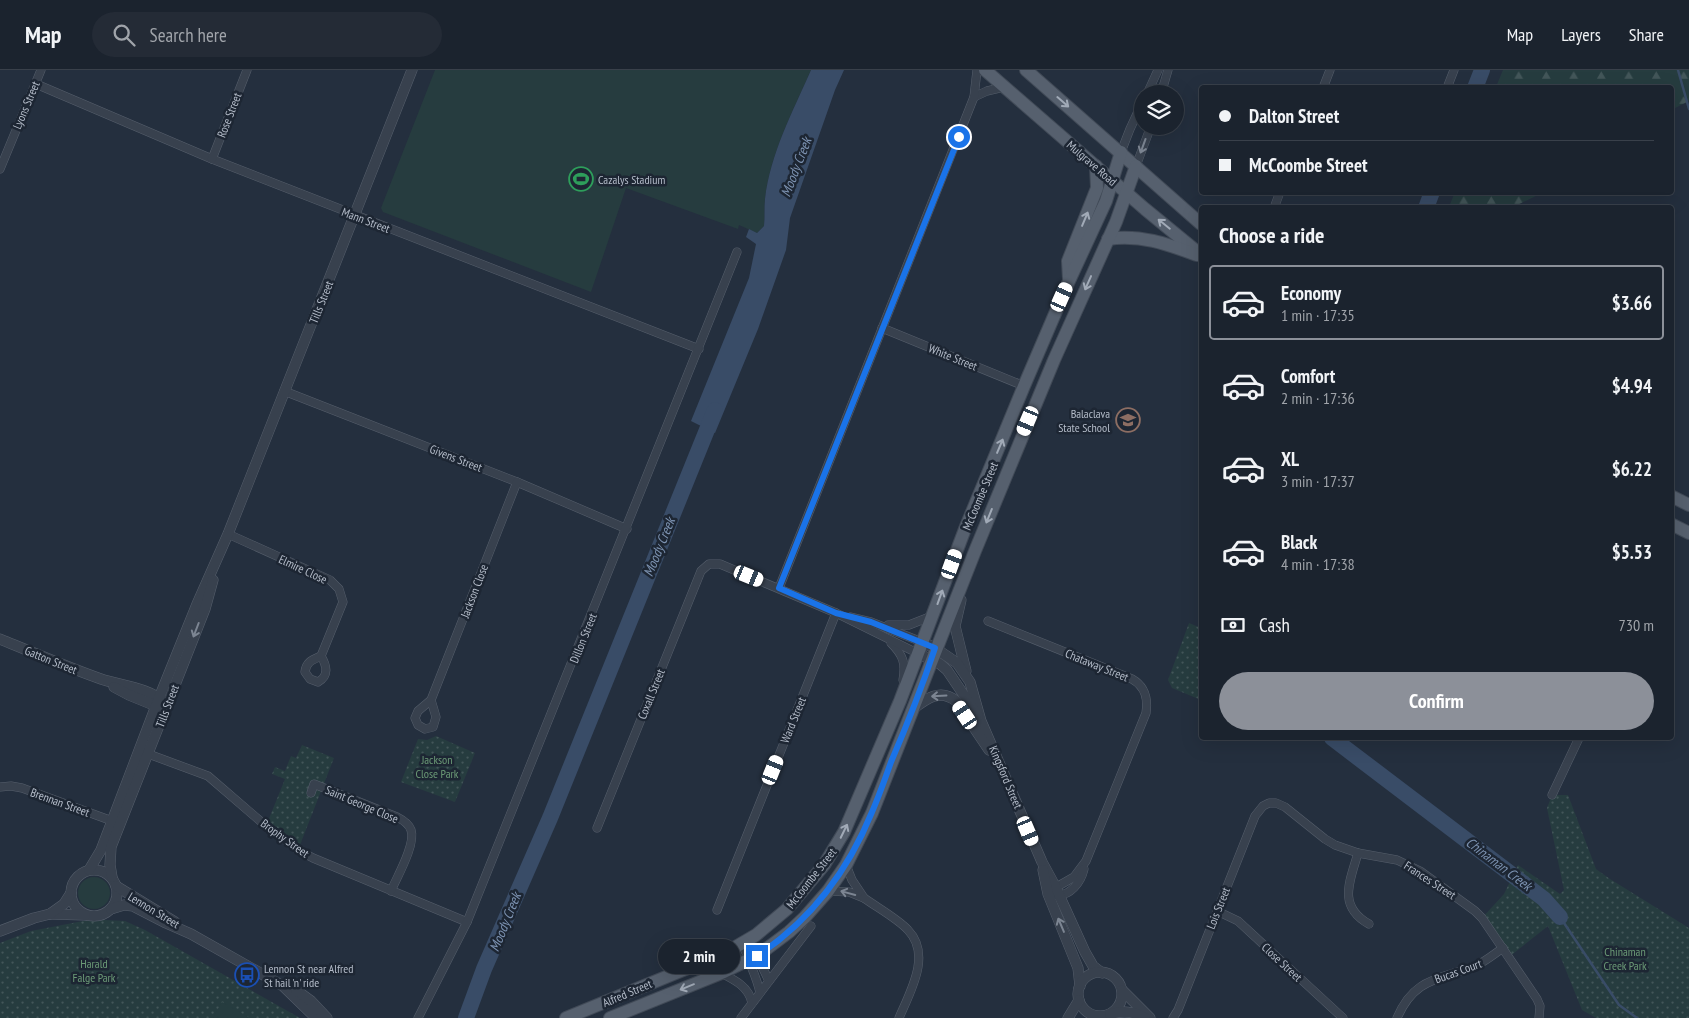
<!DOCTYPE html>
<html lang="en">
<head>
<meta charset="utf-8">
<style>
  body { margin:0; font-family:"PT Sans Narrow",sans-serif; background:#242b36; color:#f1f3f6; height:100vh; display:flex; flex-direction:column; font-size:19px; white-space:nowrap }
  * { box-sizing:border-box; margin:0 }
  p { font-size:16px; color:#a0a4aa }
  .icon { flex:none; width:28px; height:28px; fill:none; stroke:currentColor; stroke-width:2; stroke-linecap:round; stroke-linejoin:round }
  .map { position:relative; flex:1; overflow:hidden }
  .side { position:absolute; left:1199px; top:135px; width:475px; height:535px; display:flex; flex-direction:column; background:#1b232e; border-radius:5px; box-shadow:0 5px 20px #0002,0 0 0 1px #39404a }
  .side>* { flex:none }
  .top-card { position:absolute; left:1199px; top:15px; width:475px; height:110px; border-radius:5px; box-shadow:0 5px 20px #0002,0 0 0 1px #39404a; display:grid; align-content:center; height:110px; padding:0 20px; background:#1b232e }
  .buttons { position:absolute; left:1134px; top:15px; display:grid; gap:10px }
  .buttons a { display:grid; place-items:center; width:50px; height:50px; border-radius:50%; background:#1b232e; box-shadow:0 5px 20px #0002,0 0 0 1px #39404a; font-size:25px }
  .end { position:absolute; width:22px; height:22px; margin:-11px; border:6px solid #1a73e8; background:#fff; box-shadow:0 0 0 2px #fff }
  .from { border-radius:50% }
  .bubble { position:absolute; height:35px; border-radius:18px; background:#1b232e; box-shadow:0 5px 20px #0002,0 0 0 1px #39404a; font-size:16px; font-weight:700; line-height:35px; text-align:center }
  .car { position:absolute; width:15px; height:30px; margin:-15px -8px; border-radius:6px; box-shadow:0 0 4px 1px #0007; background:linear-gradient(#fff 24%,#345 0 40%,#fff 0 76%,#345 0 86%,#fff 0) }
  .top-card b { display:flex; align-items:center; gap:18px; height:48px; font-size:19px }
  .top-card b+b { border-top:1px solid #39404a }
  .top-card i { width:12px; height:12px; background:#f1f3f6 }
  ul { padding:0; list-style:none }
  li { display:flex; align-items:center; gap:15px; height:75px; margin:0 10px 8px; padding:0 10px; border:2px solid transparent; border-radius:5px }
  li div { flex:1 }
  li b { display:block; font-size:19px }
  li em { font-style:normal; font-weight:700 }
  li.on { border-color:#8c9099 }
  li>.icon { width:45px; height:45px; stroke-width:1.5 }
  h2 { padding:0 20px; font-size:22px; line-height:60px }
  .pay { display:flex; align-items:center; gap:12px; height:55px; padding:0 20px; font-size:19px }
  .pay p { margin-inline-start:auto }
  .cta { display:flex; gap:10px; margin-top:auto; padding:10px 20px }
  .cta a { flex:1; height:58px; border-radius:30px; background:#8c9099; color:#fff; font-size:20px; font-weight:700; line-height:58px; text-align:center }
  header { display:flex; align-items:center; gap:30px; box-sizing:border-box; height:70px; padding:0 25px; background:#1b232e; border-bottom:1px solid #39404a }
  header strong { font-size:24px }
  nav { display:flex; gap:28px; margin-inline-start:auto; font-size:18px }
  .search { width:350px; height:45px; background:#242b36; display:flex; align-items:center; gap:12px; box-sizing:border-box; padding:0 18px; border-radius:28px; color:#a0a4aa; font-size:19px }
  .map>svg:first-child { display:block }
  .forest { fill:url(#forest-firs) }
  .park { fill:url(#park-dots) }
  .garden { fill:#263c3f }
  .water { fill:#394c67 }
  .lines { fill:none; stroke-linecap:round; stroke-linejoin:round }
  .stream { stroke:#394c67; stroke-width:2.5 }
  .river { stroke:#394c67; stroke-width:16 }
  .minor-casing { stroke:#565f6c; stroke-width:9 }
  .tertiary-casing { stroke:#565f6c; stroke-width:11 }
  .primary-casing { stroke:#414a57; stroke-width:14 }
  .minor { stroke:#38414e; stroke-width:8 }
  .tertiary { stroke:#38414e; stroke-width:10 }
  .primary { stroke:#56606e; stroke-width:12 }
  .oneway { stroke:#a1aab7 }
  .oneway2 { stroke:#7c8592 }
  .route { stroke:#1a73e8; stroke-width:6 }
  .labels { text-anchor:middle; dominant-baseline:central; stroke-width:5; stroke-linejoin:round; paint-order:stroke }
  .street-label { font-size:12px; fill:#b4bcc9; stroke:#1d2633 }
  .poi-label { font-size:12px; fill:#b4bcc9; stroke:#1d2633; text-anchor:start }
  .park-label { font-size:12px; fill:#6b9a76; stroke:#1d2633 }
  .water-label { font-size:14px; font-style:italic; fill:#7c92b1; stroke:#1d2633 }
</style>
</head>
<body>
<header>
<strong>Map</strong>
<div class="search"><svg class="icon" aria-label="search" viewBox="0 0 24 24"><circle cx="10" cy="10" r="6"/><path d="M15 15l6 6"/></svg>Search here</div>
<nav><a>Map</a><a>Layers</a><a>Share</a></nav>
</header>
<div class="map">
<svg width="1689" height="948" viewBox="0 0 1689 948">
  <defs>
    <pattern id="forest-firs" width="22" height="20" patternUnits="userSpaceOnUse" patternTransform="scale(1.25)"><rect width="22" height="20" fill="#263c3f"/><path d="M5 1l3.5 6h-7zM16 11l3.5 6h-7z" fill="#435659"/></pattern>
    <pattern id="park-dots" width="8" height="8" patternUnits="userSpaceOnUse" patternTransform="scale(1.25)"><rect width="8" height="8" fill="#263c3f"/><path d="M2 2h.1M6 6h.1" fill="none" stroke="#435659" stroke-width="1.8" stroke-linecap="round"/></pattern>
  </defs>
  <rect width="100%" height="100%" fill="#242f3e"/>
  <g class="forest">
    <path d="M 1503,0 L 1689,0 L 1689,31 L 1671,40 L 1671,18 L 1496,17 Z"/>
    <path d="M 1455,122 L 1542,122 L 1542,123 L 1513,137 L 1449,137 Z"/>
  </g>
  <g class="park">
    <path d="M 1189,553 L 1201,558 L 1201,630 L 1172,618 L 1168,610 Z"/>
    <path d="M 436,666 L 475,683 L 455,732 L 401,712 L 418,669 L 427,670 Z"/>
    <path d="M 302,675 L 334,688 L 298,780 L 266,756 L 285,709 L 272,704 L 275,697 L 285,701 L 291,686 L 296,688 Z"/>
    <path d="M 1552,725 L 1568,725 L 1596,799 L 1610,809 L 1689,858 L 1689,948 L 1596,948 L 1582,940 L 1548,856 L 1509,887 L 1482,848 L 1504,824 L 1518,795 L 1560,824 L 1564,820 L 1547,738 Z"/>
    <path d="M 105,850 L 125,851 L 145,860 L 300,948 L 0,948 L 0,873 L 31,861 L 83,851 Z"/>
  </g>
  <g class="garden">
    <path d="M 435,0 L 811,0 C 793,41 770,84 765,129 C 764,138 765,147 764,156 L 757,163 L 739,155 L 738,159 L 626,118 L 591,222 L 383,142 L 381,138 Z"/>
    <circle cx="94" cy="823" r="16"/>
    <path d="M 222,932 L 250,948 L 213,948 Z"/>
  </g>
  <path class="water" d="M 811,0 L 844,0 L 835,20 L 790,148 L 786,180 L 758,259 L 715,363 L 691,351 L 749,208 L 756,174 L 746,167 L 749,159 L 757,163 L 764,156 C 765,147 764,138 765,129 C 770,84 793,41 811,0 Z"/>
  <g class="lines">
    <g class="stream">
      <path d="M 1678,0 L 1689,39"/>
      <path d="M 1560,847 L 1619,935 L 1637,948"/>
    </g>
    <g class="river">
      <path d="M 1475,18 L 1482,0"/>
      <path d="M 1426,138 L 1432,122"/>
      <path d="M 1332,668 L 1544,829 L 1560,847"/>
      <path d="M 466,948 L 484,899 L 550,748 L 715,340"/>
    </g>
    <g class="minor-casing">
      <g id="minor">
        <path d="M 36,14 L 212,89 L 699,279"/>
        <path d="M 1323,18 L 1330,0"/>
        <path d="M 1447,18 L 1454,0"/>
        <path d="M 1147,24 L 1158,0"/>
        <path d="M 1161,24 L 1168,0"/>
        <path d="M 974,27 L 987,21 L 1004,17"/>
        <path d="M 1121,82 L 1130,59 L 1142,33"/>
        <path d="M 212,89 L 247,0"/>
        <path d="M 1136,96 L 1151,56"/>
        <path d="M 0,99 L 41,0"/>
        <path d="M 1274,138 L 1280,122"/>
        <path d="M 882,258 L 1024,316"/>
        <path d="M 284,321 L 517,412 L 627,459"/>
        <path d="M 228,464 L 330,510 L 339,519 L 343,532 L 321,586 C 327,596 329,606 318,612 L 310,609 L 305,602 C 306,592 312,590 321,586"/>
        <path d="M 779,518 L 974,27 L 977,0"/>
        <path d="M 850,547 L 871,552 L 922,572"/>
        <path d="M 988,551 L 1132,609 C 1146,617 1148,629 1146,643 L 1086,791 L 1074,807 L 1053,819"/>
        <path d="M 888,555 L 909,555 L 932,546"/>
        <path d="M 891,573 C 903,585 906,593 903,610"/>
        <path d="M 431,630 L 418,641 L 415,648 L 418,655 L 425,659 L 433,657 L 436,647 L 431,630 L 517,412"/>
        <path d="M 143,682 L 208,706 L 266,756 L 298,780 L 313,788 L 467,852"/>
        <path d="M 0,717 L 11,716 L 22,718 L 115,752"/>
        <path d="M 311,723 L 314,714 L 397,747 C 403,750 409,754 411,760 C 416,774 397,807 391,821"/>
        <path d="M 1552,725 L 1579,668"/>
        <path d="M 597,758 L 701,501 L 709,494 L 720,494 L 836,543 L 917,583"/>
        <path d="M 1358,783 C 1350,811 1337,836 1369,854"/>
        <path d="M 828,821 L 849,822 L 864,828 L 852,810 L 846,795"/>
        <path d="M 1055,825 C 1070,827 1081,812 1084,799"/>
        <path d="M 864,828 C 878,838 898,849 908,860 C 932,885 910,922 899,948"/>
        <path d="M 717,840 L 836,543"/>
        <path d="M 1217,841 L 1238,851 L 1343,948"/>
        <path d="M 743,873 C 747,890 757,906 760,923"/>
        <path d="M 743,873 L 757,886 L 769,911"/>
        <path d="M 721,903 C 735,910 749,917 752,933"/>
        <path d="M 418,948 L 467,852 L 737,182"/>
        <path d="M 741,948 L 811,856"/>
        <path d="M 1173,948 L 1178,940 L 1255,746 L 1263,736 L 1269,733 L 1276,733 L 1285,737 L 1325,769 L 1335,775 L 1358,783 L 1397,790 L 1420,801 L 1475,841 L 1482,848 L 1537,929 L 1540,936 L 1539,948"/>
        <path d="M 1397,948 C 1415,906 1441,910 1477,895 C 1486,891 1494,884 1503,878"/>
      </g>
    </g>
    <g class="tertiary-casing">
      <g id="tertiary">
        <path d="M 961,530 L 955,556 L 966,601"/>
        <path d="M 0,569 C 34,583 67,597 101,609 C 118,615 151,618 163,632"/>
        <path d="M 922,572 L 935,578 L 957,593 L 970,612 L 981,651 L 1042,792 L 1055,816 L 1085,882 L 1093,896 L 1102,903"/>
        <path d="M 917,583 L 940,594 L 947,600 L 978,646"/>
        <path d="M 114,617 L 129,625 L 156,636 L 161,636"/>
        <path d="M 913,639 C 926,629 940,618 956,631 L 989,680"/>
        <circle cx="94" cy="823" r="23"/>
        <path d="M 89,800 L 101,780 L 159,628 L 197,534 L 228,464 L 412,0"/>
        <path d="M 1043,800 L 1048,824 L 1078,898 L 1080,916"/>
        <path d="M 112,807 L 110,795 L 111,777 L 205,539 L 213,510"/>
        <path d="M 116,816 L 175,852"/>
        <path d="M 111,839 L 124,835 L 133,836 L 166,853 L 191,864 L 283,916 L 316,948"/>
        <path d="M 50,844 L 85,845"/>
        <path d="M 0,861 L 34,848 L 50,844 L 64,834 L 71,823"/>
        <circle cx="1100" cy="924" r="22"/>
        <path d="M 296,920 L 311,931 L 327,948"/>
        <path d="M 1122,920 L 1150,948"/>
        <path d="M 1110,944 C 1123,941 1133,941 1145,948"/>
        <path d="M 1068,948 L 1079,930"/>
      </g>
    </g>
    <g class="primary-casing">
      <g id="primary">
        <path d="M 985,0 L 1145,139 L 1201,185"/>
        <path d="M 1026,0 L 1201,154"/>
        <path d="M 1108,169 C 1140,164 1167,174 1197,185"/>
        <path d="M 1069,209 L 1068,191 L 1097,118 L 1096,96"/>
        <path d="M 1671,426 L 1689,435"/>
        <path d="M 1671,454 L 1689,463"/>
        <path d="M 757,886 L 789,862 L 805,847 L 828,821 L 846,795 L 872,743 L 975,481 L 1054,290 L 1116,152 L 1136,96"/>
        <path d="M 566,948 L 727,882 L 756,865 L 787,839 L 824,795 L 844,762 L 900,631 L 965,459 L 1024,316 L 1069,211 L 1106,131 L 1121,82"/>
        <path d="M 610,948 L 724,902 L 748,890"/>
      </g>
    </g>
    <use href="#minor" class="minor"/>
    <use href="#tertiary" class="tertiary"/>
    <use href="#primary" class="primary"/>
  </g>
  <defs><path id="oneway-shaft" d="M-6 0H5M1.5-3L5.5 0L1.5 3" fill="none" stroke-width="1.6" stroke-linecap="round" stroke-linejoin="round" transform="scale(1.25)"/></defs>
  <g class="oneway">
    <use href="#oneway-shaft" transform="translate(1063 32) rotate(41)"/>
    <use href="#oneway-shaft" transform="translate(1085 149) rotate(-67)"/>
    <use href="#oneway-shaft" transform="translate(1164 154) rotate(-141)"/>
    <use href="#oneway-shaft" transform="translate(1088 213) rotate(114)"/>
    <use href="#oneway-shaft" transform="translate(1000 376) rotate(-67)"/>
    <use href="#oneway-shaft" transform="translate(989 446) rotate(112)"/>
    <use href="#oneway-shaft" transform="translate(940 527) rotate(-70)"/>
    <use href="#oneway-shaft" transform="translate(844 761) rotate(-64)"/>
    <use href="#oneway-shaft" transform="translate(687 917) rotate(158)"/>
  </g>
  <g class="oneway2">
    <use href="#oneway-shaft" transform="translate(1143 76) rotate(110)"/>
    <use href="#oneway-shaft" transform="translate(196 560) rotate(111)"/>
    <use href="#oneway-shaft" transform="translate(939 626) rotate(177)"/>
    <use href="#oneway-shaft" transform="translate(848 823) rotate(-165)"/>
    <use href="#oneway-shaft" transform="translate(1061 855) rotate(-113)"/>
  </g>
  <g class="lines">
    <path class="route" d="M 757,886 C 810,851 848,801 872,742 C 879,726 885,709 891,692 C 907,655 922,617 935,578 L 871,552 L 836,543 L 779,518 L 959,67"/>
  </g>
  <defs>
    <g id="stadium-ring" transform="scale(1.25)"><circle r="9.5" fill="#1d2633" stroke="#2e9e5b" stroke-width="1.5"/><path d="M0-5a6.5 5 0 1 0 0 10a6.5 5 0 1 0 0-10ZM-3.5-1.8h7v3.6h-7Z" fill="#2e9e5b"/></g>
    <g id="school-ring" transform="scale(1.25)"><circle r="9.5" fill="#1d2633" stroke="#8d6e63" stroke-width="1.5"/><path d="M0-5L7-2L0 1L-7-2ZM-4 1L0 2.5L4 1V4Q0 6-4 4Z" fill="#8d6e63"/></g>
    <g id="bus-ring" transform="scale(1.25)"><circle r="9.5" fill="#1d2633" stroke="#1a4fb4" stroke-width="1.5"/><path d="M-5-6H5V4H4V6H2V4H-2V6H-4V4H-5ZM-3.5-4V0h7V-4ZM-3.5 1.2v1.5H-2V1.2ZM2 1.2v1.5H3.5V1.2Z" fill="#1a4fb4"/></g>
  </defs>
  <g fill-rule="evenodd">
    <use href="#stadium-ring" x="581" y="109"/>
    <use href="#school-ring" x="1128" y="350"/>
    <use href="#bus-ring" x="247" y="905"/>
  </g>
  <g class="labels">
    <g class="street-label">
      <text transform="translate(26 35) rotate(-67)">Lyons Street</text>
      <text transform="translate(229 45) rotate(-69)">Rose Street</text>
      <text transform="translate(1092 93) rotate(41)">Mulgrave Road</text>
      <text transform="translate(366 150) rotate(21)">Mann Street</text>
      <text transform="translate(321 232) rotate(-68)">Tills Street</text>
      <text transform="translate(953 287) rotate(22)">White Street</text>
      <text transform="translate(456 388) rotate(21)">Givens Street</text>
      <text transform="translate(980 426) rotate(-67)">McCoombe Street</text>
      <text transform="translate(303 499) rotate(25)">Elmire Close</text>
      <text transform="translate(474 521) rotate(-69)">Jackson Close</text>
      <text transform="translate(583 568) rotate(-68)">Dillon Street</text>
      <text transform="translate(51 590) rotate(22)">Gatton Street</text>
      <text transform="translate(1097 595) rotate(22)">Chataway Street</text>
      <text transform="translate(651 624) rotate(-68)">Coxall Street</text>
      <text transform="translate(167 636) rotate(-69)">Tills Street</text>
      <text transform="translate(793 650) rotate(-68)">Ward Street</text>
      <text transform="translate(1006 707) rotate(67)">Kingsford Street</text>
      <text transform="translate(60 732) rotate(20)">Brennan Street</text>
      <text transform="translate(362 734) rotate(23)">Saint George Close</text>
      <text transform="translate(285 768) rotate(36)">Brophy Street</text>
      <text transform="translate(811 808) rotate(-52)">McCoombe Street</text>
      <text transform="translate(1430 810) rotate(33)">Frances Street</text>
      <text transform="translate(1218 838) rotate(-68)">Lois Street</text>
      <text transform="translate(154 840) rotate(31)">Lennon Street</text>
      <text transform="translate(1282 892) rotate(43)">Close Street</text>
      <text transform="translate(1458 901) rotate(-20)">Bucas Court</text>
      <text transform="translate(627 923) rotate(-23)">Alfred Street</text>
    </g>
    <g class="poi-label">
      <text x="598" y="109">Cazalys Stadium</text>
      <text x="1110" y="343" text-anchor="end">Balaclava<tspan x="1110" dy="14">State School</tspan></text>
      <text x="264" y="898">Lennon St near Alfred<tspan x="264" dy="14">St hail 'n' ride</tspan></text>
    </g>
    <g class="park-label">
      <text x="437" y="689">Jackson<tspan x="437" dy="14">Close Park</tspan></text>
      <text x="1625" y="881">Chinaman<tspan x="1625" dy="14">Creek Park</tspan></text>
      <text x="94" y="893">Harald<tspan x="94" dy="14">Falge Park</tspan></text>
    </g>
    <g class="water-label">
      <text transform="translate(796 97) rotate(-69)">Moody Creek</text>
      <text transform="translate(659 477) rotate(-68)">Moody Creek</text>
      <text transform="translate(1499 794) rotate(37)">Chinaman Creek</text>
      <text transform="translate(505 852) rotate(-68)">Moody Creek</text>
    </g>
  </g>
</svg>
<div class="buttons">
<a><svg class="icon" aria-label="layers" viewBox="0 0 24 24"><path d="M12 4l9 5-9 5-9-5zM3 14l9 5 9-5"/></svg></a>
</div>
<i class="end from" style="left:959px;top:67px"></i>
<i class="end" style="left:757px;top:886px"></i>
<div class="bubble" style="left:658px;top:869px;width:82px">2 min</div>
<i class="car" style="left:1062px;top:227px;rotate:24deg"></i>
<i class="car" style="left:1028px;top:351px;rotate:203deg"></i>
<i class="car" style="left:952px;top:494px;rotate:20deg"></i>
<i class="car" style="left:749px;top:506px;rotate:112deg"></i>
<i class="car" style="left:965px;top:645px;rotate:326deg"></i>
<i class="car" style="left:773px;top:700px;rotate:22deg"></i>
<i class="car" style="left:1028px;top:761px;rotate:157deg"></i>
<div class="top-card">
<b><i class="from"></i>Dalton Street</b>
<b><i></i>McCoombe Street</b>
</div>
<section class="side">
<h2>Choose a ride</h2>
<ul>
<li class="on"><svg class="icon" aria-label="car" viewBox="0 0 24 24"><path d="M5 17H2v-5l4-1 3-4h7l3 4 3 1v5h-3M9 17h6M6 11h13"/><circle cx="7" cy="17" r="2"/><circle cx="17" cy="17" r="2"/></svg><div><b>Economy</b><p>1 min · 17:35</p></div><em>$3.66</em></li>
<li><svg class="icon" aria-label="car" viewBox="0 0 24 24"><path d="M5 17H2v-5l4-1 3-4h7l3 4 3 1v5h-3M9 17h6M6 11h13"/><circle cx="7" cy="17" r="2"/><circle cx="17" cy="17" r="2"/></svg><div><b>Comfort</b><p>2 min · 17:36</p></div><em>$4.94</em></li>
<li><svg class="icon" aria-label="car" viewBox="0 0 24 24"><path d="M5 17H2v-5l4-1 3-4h7l3 4 3 1v5h-3M9 17h6M6 11h13"/><circle cx="7" cy="17" r="2"/><circle cx="17" cy="17" r="2"/></svg><div><b>XL</b><p>3 min · 17:37</p></div><em>$6.22</em></li>
<li><svg class="icon" aria-label="car" viewBox="0 0 24 24"><path d="M5 17H2v-5l4-1 3-4h7l3 4 3 1v5h-3M9 17h6M6 11h13"/><circle cx="7" cy="17" r="2"/><circle cx="17" cy="17" r="2"/></svg><div><b>Black</b><p>4 min · 17:38</p></div><em>$5.53</em></li>
</ul>
<div class="pay"><svg class="icon" aria-label="cash" viewBox="0 0 24 24"><path d="M3 7h18v10H3z"/><circle cx="12" cy="12" r="2"/></svg>Cash<p>730 m</p></div>
<div class="cta"><a>Confirm</a></div>
</section>
</div>
</body>
</html>
